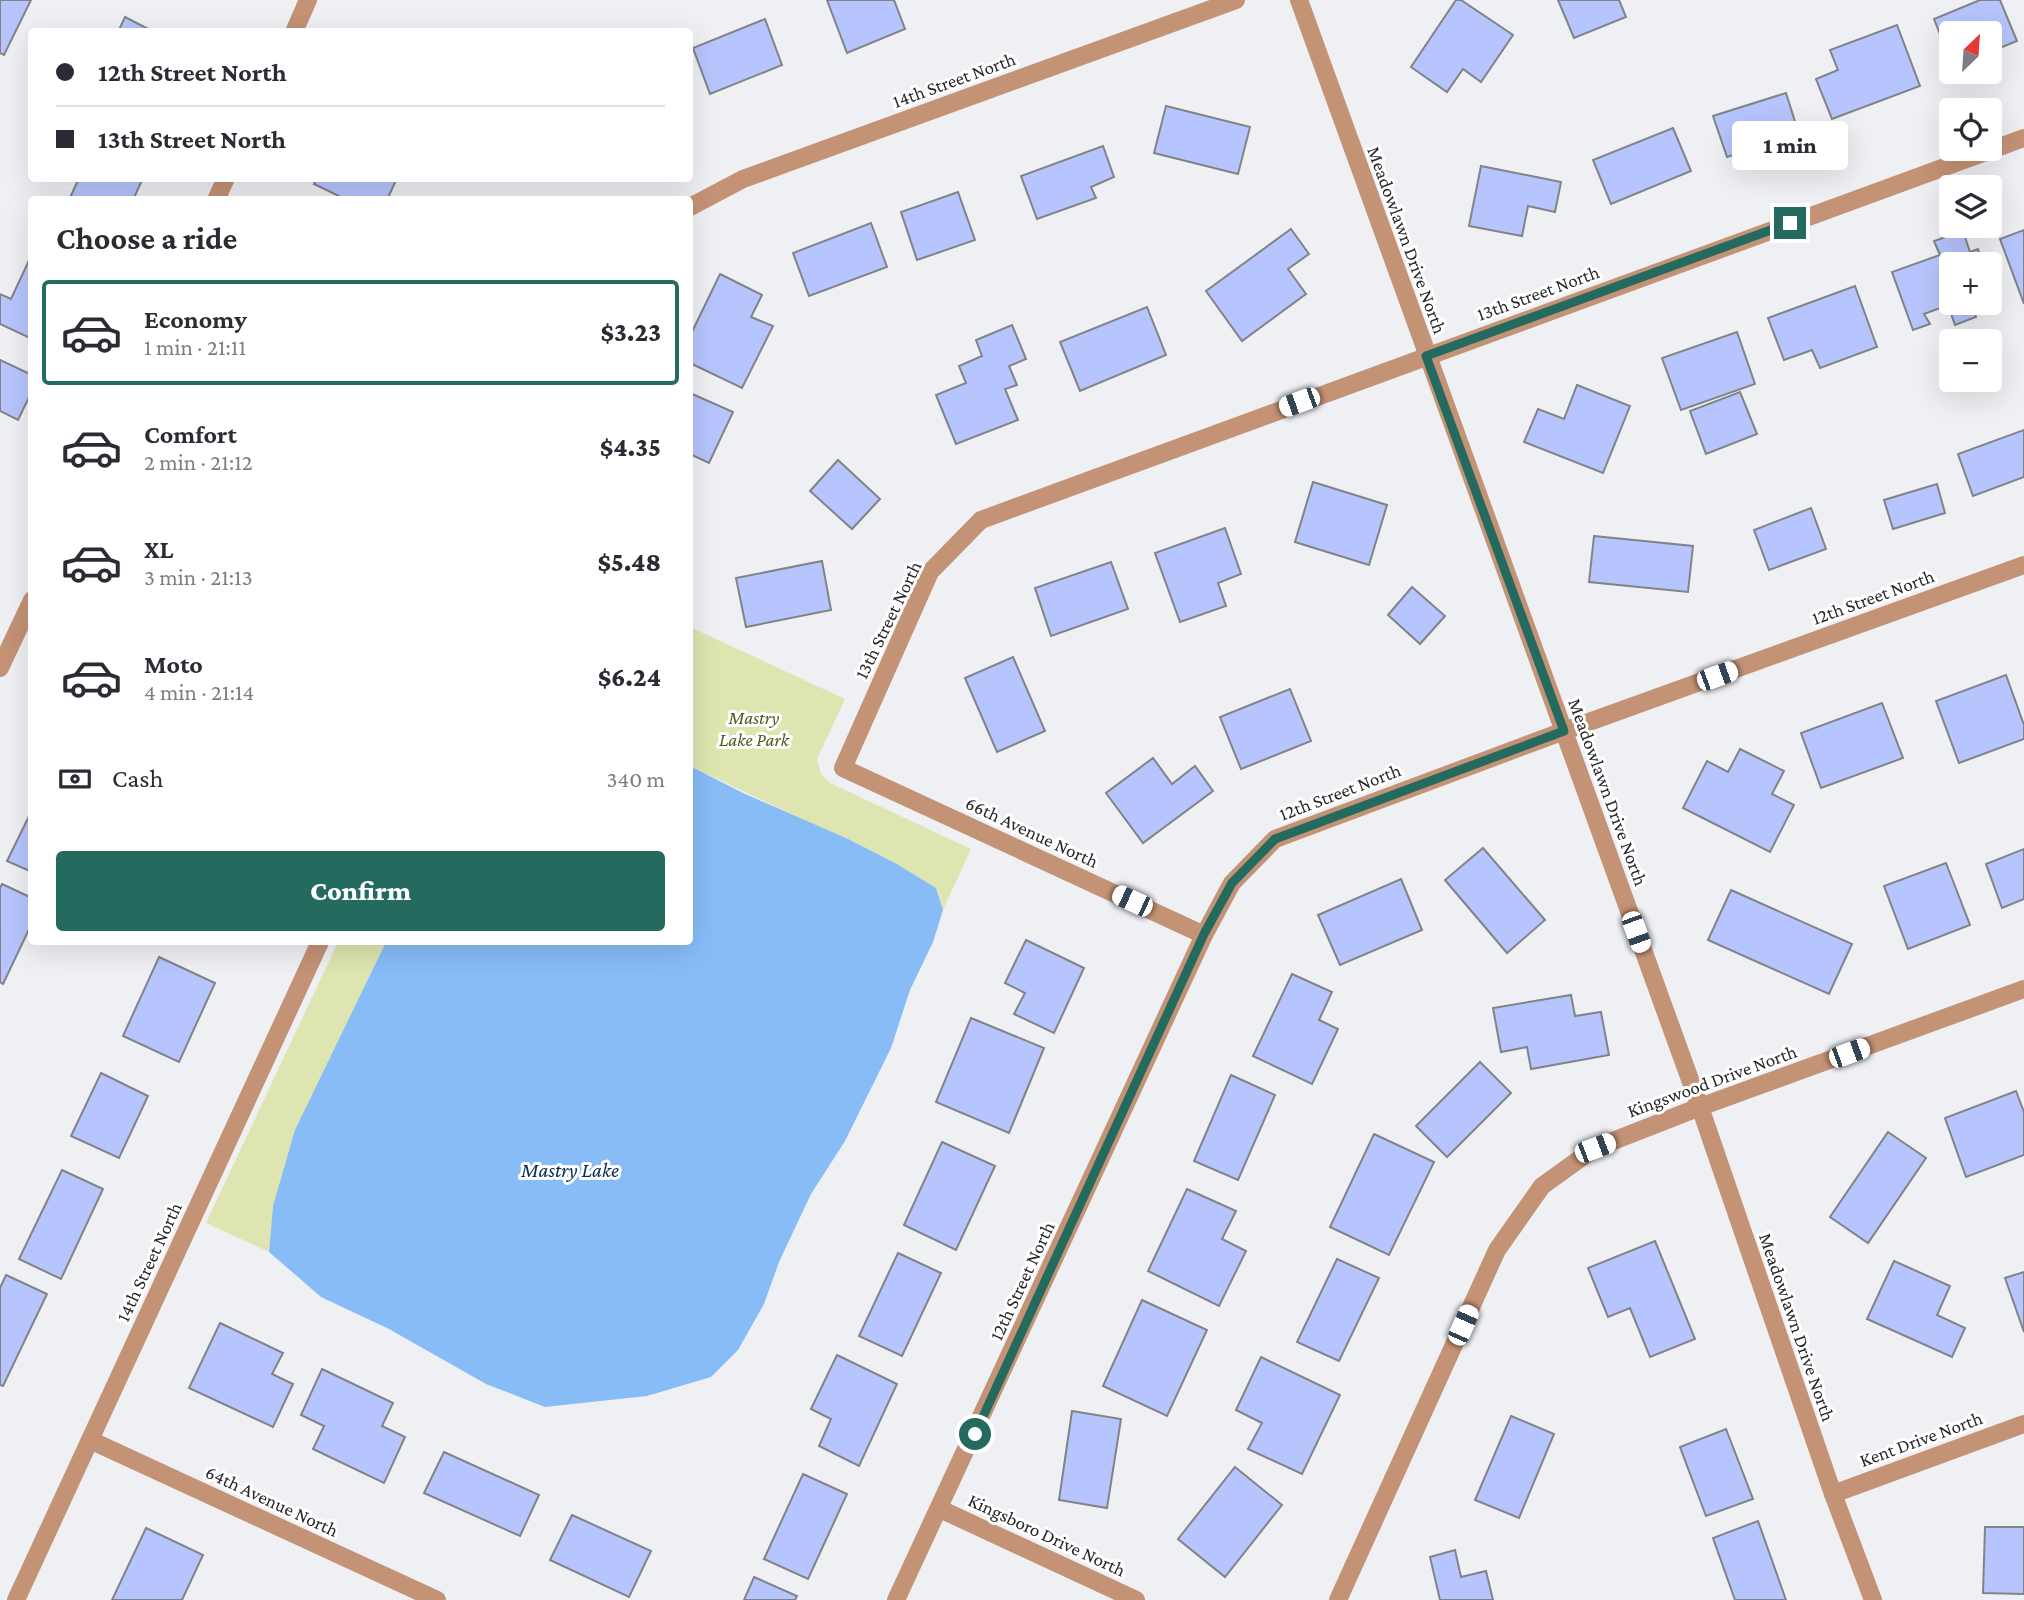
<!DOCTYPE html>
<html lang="en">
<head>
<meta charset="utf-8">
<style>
  body { margin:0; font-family:"Crimson Pro",serif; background:#f7f7f7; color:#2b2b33; height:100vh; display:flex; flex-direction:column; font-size:26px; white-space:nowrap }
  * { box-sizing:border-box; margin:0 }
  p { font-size:23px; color:#7c7c81 }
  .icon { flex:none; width:38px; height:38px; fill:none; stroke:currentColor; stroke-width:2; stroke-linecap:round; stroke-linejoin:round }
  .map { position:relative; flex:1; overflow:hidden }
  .panel { position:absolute; left:28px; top:196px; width:665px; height:749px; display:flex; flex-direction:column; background:#fff; border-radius:7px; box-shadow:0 7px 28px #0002 }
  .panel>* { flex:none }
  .guide { position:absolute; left:28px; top:28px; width:665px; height:154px; border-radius:7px; box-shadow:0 7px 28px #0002; display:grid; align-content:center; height:154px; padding:0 28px; background:#fff }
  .needle { width:46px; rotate:25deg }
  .controls { position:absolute; left:1939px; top:21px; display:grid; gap:14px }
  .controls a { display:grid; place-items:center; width:63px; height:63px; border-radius:7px; background:#fff; box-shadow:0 7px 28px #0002; font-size:35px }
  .end { position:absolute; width:32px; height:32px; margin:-16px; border:9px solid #246a5f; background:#fff; box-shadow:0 0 0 4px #fff }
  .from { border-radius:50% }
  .bubble { position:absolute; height:49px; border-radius:7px; background:#fff; box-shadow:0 7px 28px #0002; font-size:23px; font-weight:800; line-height:49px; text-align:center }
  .car { position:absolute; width:21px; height:42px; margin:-21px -10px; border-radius:9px; box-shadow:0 0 5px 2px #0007; background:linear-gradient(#fff 24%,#345 0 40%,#fff 0 76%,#345 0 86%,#fff 0) }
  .guide b { display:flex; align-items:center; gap:24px; height:66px; font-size:26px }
  .guide b+b { border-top:2px solid #e1e1e2 }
  .guide i { width:18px; height:18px; background:#2b2b33 }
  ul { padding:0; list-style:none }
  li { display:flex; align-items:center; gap:21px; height:105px; margin:0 14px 10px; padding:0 14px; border:4px solid transparent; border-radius:7px }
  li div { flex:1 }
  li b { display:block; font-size:26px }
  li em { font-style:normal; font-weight:800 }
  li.selected { border-color:#246a5f }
  li>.icon { width:63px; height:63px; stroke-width:1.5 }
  h2 { padding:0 28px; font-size:32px; line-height:84px }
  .pay { display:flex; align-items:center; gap:18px; height:77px; padding:0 28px; font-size:26px }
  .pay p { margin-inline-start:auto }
  .button { display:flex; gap:14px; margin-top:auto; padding:14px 28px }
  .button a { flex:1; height:80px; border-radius:7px; background:#246a5f; color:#fff; font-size:28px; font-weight:800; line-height:80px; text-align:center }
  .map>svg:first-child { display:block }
  .green { fill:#dee5b1 }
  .water { fill:#87bcf7 }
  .building { fill:#b6c5fd; stroke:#828387; stroke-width:2 }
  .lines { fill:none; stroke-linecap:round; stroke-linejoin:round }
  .street { stroke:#c49275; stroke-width:18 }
  .route { stroke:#246a5f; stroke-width:9 }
  .labels { text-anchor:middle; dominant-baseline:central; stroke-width:6; stroke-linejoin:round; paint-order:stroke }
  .street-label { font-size:19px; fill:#272729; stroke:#fff }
  .park-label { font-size:19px; font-style:italic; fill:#545921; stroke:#fff }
  .water-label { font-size:21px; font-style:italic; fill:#062c51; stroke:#fff }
</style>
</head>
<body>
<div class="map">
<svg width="2024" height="1600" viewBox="0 0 2024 1600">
  <rect width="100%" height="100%" fill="#eef0f4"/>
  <g class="green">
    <path d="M 690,627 L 845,699 L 817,759 L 821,774 L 830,783 L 971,849 L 943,910 L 936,888 L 897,864 L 690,766 Z"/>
    <path d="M 338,942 L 386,942 L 337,1045 L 273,1206 L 269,1252 L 206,1223 Z"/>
  </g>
  <path class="water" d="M 690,766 L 743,793 L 848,839 L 897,864 L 936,888 L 943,910 L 933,942 L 910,990 L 891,1048 L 845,1141 L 811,1194 L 779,1262 L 764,1304 L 738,1350 L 711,1377 L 647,1396 L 545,1407 L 486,1384 L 389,1329 L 321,1297 L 269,1252 L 273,1206 L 295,1130 L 386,942 L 690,942 Z"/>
  <g class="building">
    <path d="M 0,0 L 31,0 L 4,55 L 0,53 Z"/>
    <path d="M 827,0 L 894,0 L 905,29 L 847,53 Z"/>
    <path d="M 1456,0 L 1461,0 L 1513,35 L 1481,82 L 1463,69 L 1447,92 L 1411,67 Z"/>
    <path d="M 1558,0 L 1619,0 L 1626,17 L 1574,38 Z"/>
    <path d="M 1980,0 L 2000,0 L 2017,41 L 1990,52 L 1990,33 L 1951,33 L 1951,62 L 1934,19 Z"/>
    <path d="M 125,17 L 154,32 L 118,32 Z"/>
    <path d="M 765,19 L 782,65 L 710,94 L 693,48 Z"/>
    <path d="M 1897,25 L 1920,86 L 1832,119 L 1816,79 L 1838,70 L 1830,50 Z"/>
    <path d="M 1786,93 L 1799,134 L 1727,157 L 1713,116 Z"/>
    <path d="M 1166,106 L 1250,127 L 1238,174 L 1154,153 Z"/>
    <path d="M 1673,128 L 1691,171 L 1611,204 L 1593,160 Z"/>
    <path d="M 1103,146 L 1114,177 L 1091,187 L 1096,198 L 1037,219 L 1021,176 Z"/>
    <path d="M 1481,166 L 1561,182 L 1555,212 L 1528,206 L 1522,236 L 1469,226 Z"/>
    <path d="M 79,178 L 143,178 L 133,200 L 69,200 Z"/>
    <path d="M 317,178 L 397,178 L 387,200 L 347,200 L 314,184 Z"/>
    <path d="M 958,192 L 975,240 L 917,260 L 901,212 Z"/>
    <path d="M 871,223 L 887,267 L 809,296 L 793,253 Z"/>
    <path d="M 1291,229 L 1309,254 L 1288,269 L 1306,294 L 1242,341 L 1206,291 Z"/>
    <path d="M 2024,230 L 2024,304 L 2000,239 Z"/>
    <path d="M 1963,231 L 1970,252 L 1978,249 L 1983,264 L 1951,264 L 1951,303 L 1972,303 L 1976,317 L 1955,325 L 1948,305 L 1924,314 L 1930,324 L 1913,330 L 1892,272 L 1940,255 L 1934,241 Z"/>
    <path d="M 32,254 L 32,339 L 0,324 L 0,294 L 11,299 Z"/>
    <path d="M 720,274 L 762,295 L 751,317 L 773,326 L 742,388 L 690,363 L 690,336 Z"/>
    <path d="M 1855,286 L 1877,347 L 1820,368 L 1812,350 L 1784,360 L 1768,318 Z"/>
    <path d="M 1147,307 L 1166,355 L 1080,391 L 1060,342 Z"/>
    <path d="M 1012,325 L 1026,359 L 1009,366 L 1017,385 L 1005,389 L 1018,420 L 956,444 L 936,395 L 966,383 L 959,366 L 982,356 L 976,340 Z"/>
    <path d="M 1737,332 L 1755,384 L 1681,410 L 1662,358 Z"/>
    <path d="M 0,360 L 32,375 L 32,391 L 18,420 L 0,411 Z"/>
    <path d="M 1577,385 L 1630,406 L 1603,473 L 1524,442 L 1538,409 L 1564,419 Z"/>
    <path d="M 1740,392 L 1757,434 L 1706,454 L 1690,411 Z"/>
    <path d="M 690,393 L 733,412 L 709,463 L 690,454 Z"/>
    <path d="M 2024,430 L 2024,477 L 1973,496 L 1958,454 Z"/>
    <path d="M 838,460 L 880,499 L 852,529 L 810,491 Z"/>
    <path d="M 1313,482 L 1387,505 L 1369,565 L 1295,542 Z"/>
    <path d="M 1937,484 L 1945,513 L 1893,529 L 1884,500 Z"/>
    <path d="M 1811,508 L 1826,549 L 1769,570 L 1754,530 Z"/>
    <path d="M 1225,528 L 1241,574 L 1218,583 L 1226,606 L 1180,622 L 1155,553 Z"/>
    <path d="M 1594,536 L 1693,546 L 1688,592 L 1589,582 Z"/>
    <path d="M 822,561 L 831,610 L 746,627 L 736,578 Z"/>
    <path d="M 1111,562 L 1128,609 L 1051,636 L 1035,588 Z"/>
    <path d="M 1412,587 L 1445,616 L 1420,644 L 1388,615 Z"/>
    <path d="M 1013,657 L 1045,731 L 997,752 L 965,678 Z"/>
    <path d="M 2006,675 L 2024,725 L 2024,739 L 1959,763 L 1936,701 Z"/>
    <path d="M 1290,689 L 1311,741 L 1241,769 L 1220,717 Z"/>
    <path d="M 1882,703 L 1903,758 L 1821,788 L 1801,733 Z"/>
    <path d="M 1740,749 L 1784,771 L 1772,794 L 1794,805 L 1770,852 L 1683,808 L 1707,761 L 1728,772 Z"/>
    <path d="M 1153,758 L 1172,784 L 1195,766 L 1213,791 L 1143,843 L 1106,793 Z"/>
    <path d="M 32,810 L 32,872 L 7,861 Z"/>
    <path d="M 1483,848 L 1545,920 L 1507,953 L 1445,880 Z"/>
    <path d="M 2024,849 L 2024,899 L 2002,908 L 1986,864 Z"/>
    <path d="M 1946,863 L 1970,925 L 1908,949 L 1884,886 Z"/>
    <path d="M 1401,879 L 1422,930 L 1340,965 L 1318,915 Z"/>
    <path d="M 2,884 L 32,898 L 32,923 L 3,984 L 0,982 L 0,888 Z"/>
    <path d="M 1731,890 L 1852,944 L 1829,994 L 1708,940 Z"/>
    <path d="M 1026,940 L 1084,968 L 1054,1033 L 1014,1014 L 1025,993 L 1005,983 Z"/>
    <path d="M 159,957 L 215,983 L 179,1062 L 123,1036 Z"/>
    <path d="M 1292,974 L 1332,992 L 1319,1020 L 1338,1029 L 1312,1084 L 1253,1056 Z"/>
    <path d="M 1571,995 L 1575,1016 L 1601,1012 L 1609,1055 L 1531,1069 L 1527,1047 L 1501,1052 L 1493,1008 Z"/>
    <path d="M 971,1018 L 1044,1048 L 1009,1133 L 936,1102 Z"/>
    <path d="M 1480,1062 L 1511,1093 L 1447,1157 L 1416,1126 Z"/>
    <path d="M 101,1073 L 148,1096 L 119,1158 L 71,1136 Z"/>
    <path d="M 1231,1075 L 1275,1095 L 1238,1180 L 1194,1161 Z"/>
    <path d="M 2016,1091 L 2024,1112 L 2024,1155 L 1966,1177 L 1945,1118 Z"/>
    <path d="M 1888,1132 L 1926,1158 L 1868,1243 L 1830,1217 Z"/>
    <path d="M 1374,1134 L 1434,1162 L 1389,1255 L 1330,1227 Z"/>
    <path d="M 942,1142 L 995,1166 L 956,1250 L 904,1225 Z"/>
    <path d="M 62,1170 L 103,1189 L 61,1279 L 19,1259 Z"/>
    <path d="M 1187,1189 L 1236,1211 L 1222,1239 L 1246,1251 L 1219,1306 L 1148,1271 Z"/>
    <path d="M 1655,1241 L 1695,1339 L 1650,1357 L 1630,1308 L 1608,1317 L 1588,1268 Z"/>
    <path d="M 898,1253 L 941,1273 L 902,1356 L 859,1336 Z"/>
    <path d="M 1337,1259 L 1379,1278 L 1339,1361 L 1297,1342 Z"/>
    <path d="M 1894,1261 L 1950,1286 L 1937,1315 L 1965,1328 L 1952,1357 L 1867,1319 Z"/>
    <path d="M 2024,1272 L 2024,1332 L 2005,1278 Z"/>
    <path d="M 6,1275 L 47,1294 L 3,1386 L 0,1385 L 0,1288 Z"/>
    <path d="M 1142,1300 L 1207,1330 L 1167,1416 L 1103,1386 Z"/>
    <path d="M 220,1323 L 283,1353 L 272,1374 L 293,1384 L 273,1427 L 189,1388 Z"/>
    <path d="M 837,1355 L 897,1384 L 859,1466 L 819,1446 L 831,1419 L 811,1409 Z"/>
    <path d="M 1261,1357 L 1340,1395 L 1302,1474 L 1248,1449 L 1262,1423 L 1236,1410 Z"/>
    <path d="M 322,1369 L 393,1403 L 382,1426 L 405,1437 L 384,1483 L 313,1449 L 324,1426 L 301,1415 Z"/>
    <path d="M 1072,1411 L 1121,1419 L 1107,1508 L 1059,1500 Z"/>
    <path d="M 1511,1416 L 1554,1434 L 1519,1518 L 1475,1500 Z"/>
    <path d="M 1726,1429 L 1753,1499 L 1706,1516 L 1680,1447 Z"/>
    <path d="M 444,1452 L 539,1495 L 520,1536 L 424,1493 Z"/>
    <path d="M 1235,1467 L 1282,1505 L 1225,1577 L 1178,1539 Z"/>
    <path d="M 803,1474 L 847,1494 L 808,1579 L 764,1559 Z"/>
    <path d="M 572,1515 L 651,1551 L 629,1597 L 550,1560 Z"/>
    <path d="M 1758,1521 L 1786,1600 L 1735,1600 L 1713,1538 Z"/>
    <path d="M 1985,1527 L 2024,1527 L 2024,1594 L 1983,1593 Z"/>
    <path d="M 146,1528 L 203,1555 L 182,1600 L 112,1600 Z"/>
    <path d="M 1455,1550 L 1461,1577 L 1486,1571 L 1493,1600 L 1440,1600 L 1430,1557 Z"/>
    <path d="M 754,1577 L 797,1596 L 795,1600 L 744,1600 Z"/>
  </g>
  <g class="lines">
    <g class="street">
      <path d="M 1299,0 L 1700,1107 L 1833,1494 L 1873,1600"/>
      <path d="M 294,32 L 308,0"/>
      <path d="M 216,200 L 226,178"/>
      <path d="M 690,207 L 743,179 L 1236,0"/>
      <path d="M 0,668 L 32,600"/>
      <path d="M 1204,935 L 843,768 L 930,572 L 981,520 L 2024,138"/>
      <path d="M 90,1440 L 437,1600"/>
      <path d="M 1833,1494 L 2024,1424"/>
      <path d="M 940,1509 L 1136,1600"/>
      <path d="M 16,1600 L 320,942"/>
      <path d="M 896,1600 L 1204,935 L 1232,883 L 1275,839 L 1564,731 L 2024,565"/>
      <path d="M 1338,1600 L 1497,1250 L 1542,1186 L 1595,1148 L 1700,1107 L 2024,989"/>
    </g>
  </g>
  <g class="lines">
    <path class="route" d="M 975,1434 L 1204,934 L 1232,883 L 1275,839 L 1564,731 L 1426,356 L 1790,223"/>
  </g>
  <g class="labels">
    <g class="street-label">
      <text transform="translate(954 80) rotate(-20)">14th Street North</text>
      <text transform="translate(1407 240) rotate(70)">Meadowlawn Drive North</text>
      <text transform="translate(1538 293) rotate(-20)">13th Street North</text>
      <text transform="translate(1873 597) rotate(-20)">12th Street North</text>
      <text transform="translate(888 620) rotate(-64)">13th Street North</text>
      <text transform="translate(1340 792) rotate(-21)">12th Street North</text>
      <text transform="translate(1608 792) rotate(70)">Meadowlawn Drive North</text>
      <text transform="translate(1032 832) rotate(25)">66th Avenue North</text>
      <text transform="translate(1712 1081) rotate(-20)">Kingswood Drive North</text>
      <text transform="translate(149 1262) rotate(-65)">14th Street North</text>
      <text transform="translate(1022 1281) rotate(-65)">12th Street North</text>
      <text transform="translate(1797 1327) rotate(71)">Meadowlawn Drive North</text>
      <text transform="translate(1921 1439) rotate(-20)">Kent Drive North</text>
      <text transform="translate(272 1501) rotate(25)">64th Avenue North</text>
      <text transform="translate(1047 1535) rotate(25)">Kingsboro Drive North</text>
    </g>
    <g class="park-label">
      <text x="754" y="717">Mastry<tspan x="754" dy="22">Lake Park</tspan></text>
    </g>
    <g class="water-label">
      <text x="570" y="1170">Mastry Lake</text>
    </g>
  </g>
</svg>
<div class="controls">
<a><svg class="needle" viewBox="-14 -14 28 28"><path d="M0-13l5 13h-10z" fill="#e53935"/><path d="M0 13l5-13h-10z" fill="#7c7c81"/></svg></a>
<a><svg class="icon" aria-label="locate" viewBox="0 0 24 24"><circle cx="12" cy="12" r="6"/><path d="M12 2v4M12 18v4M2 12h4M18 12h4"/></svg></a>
<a><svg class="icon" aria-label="layers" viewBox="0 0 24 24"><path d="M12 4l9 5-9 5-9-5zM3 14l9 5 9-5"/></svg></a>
<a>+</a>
<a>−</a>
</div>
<i class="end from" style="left:975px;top:1434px"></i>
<i class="end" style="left:1790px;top:223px"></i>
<div class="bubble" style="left:1732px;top:121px;width:116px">1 min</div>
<i class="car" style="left:1299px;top:402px;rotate:250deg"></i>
<i class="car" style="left:1717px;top:676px;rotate:70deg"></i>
<i class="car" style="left:1132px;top:901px;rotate:295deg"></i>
<i class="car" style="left:1636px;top:932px;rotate:160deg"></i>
<i class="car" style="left:1849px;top:1053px;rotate:70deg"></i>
<i class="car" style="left:1595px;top:1148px;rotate:69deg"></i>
<i class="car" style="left:1463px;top:1325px;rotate:24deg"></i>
<div class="guide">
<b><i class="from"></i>12th Street North</b>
<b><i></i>13th Street North</b>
</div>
<section class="panel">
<h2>Choose a ride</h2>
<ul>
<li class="selected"><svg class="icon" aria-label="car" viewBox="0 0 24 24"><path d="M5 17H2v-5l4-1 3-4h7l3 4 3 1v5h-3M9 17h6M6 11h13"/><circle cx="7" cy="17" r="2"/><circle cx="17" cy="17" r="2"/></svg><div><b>Economy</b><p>1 min · 21:11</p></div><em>$3.23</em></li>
<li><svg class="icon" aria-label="car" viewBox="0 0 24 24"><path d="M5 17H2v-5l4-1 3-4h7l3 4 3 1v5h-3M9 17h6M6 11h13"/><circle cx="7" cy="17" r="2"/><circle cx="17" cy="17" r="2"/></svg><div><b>Comfort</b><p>2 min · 21:12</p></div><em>$4.35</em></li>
<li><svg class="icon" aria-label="car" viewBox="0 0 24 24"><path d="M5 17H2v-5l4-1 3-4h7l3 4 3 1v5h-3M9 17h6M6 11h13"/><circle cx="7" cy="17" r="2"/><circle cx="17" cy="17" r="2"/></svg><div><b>XL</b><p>3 min · 21:13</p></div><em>$5.48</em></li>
<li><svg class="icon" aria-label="car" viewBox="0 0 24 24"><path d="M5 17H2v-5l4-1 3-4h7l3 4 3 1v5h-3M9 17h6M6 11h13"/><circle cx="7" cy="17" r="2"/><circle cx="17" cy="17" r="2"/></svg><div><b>Moto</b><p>4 min · 21:14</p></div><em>$6.24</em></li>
</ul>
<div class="pay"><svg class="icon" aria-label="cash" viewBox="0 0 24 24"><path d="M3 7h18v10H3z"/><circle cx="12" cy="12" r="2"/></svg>Cash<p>340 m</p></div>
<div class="button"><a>Confirm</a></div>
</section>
</div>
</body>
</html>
